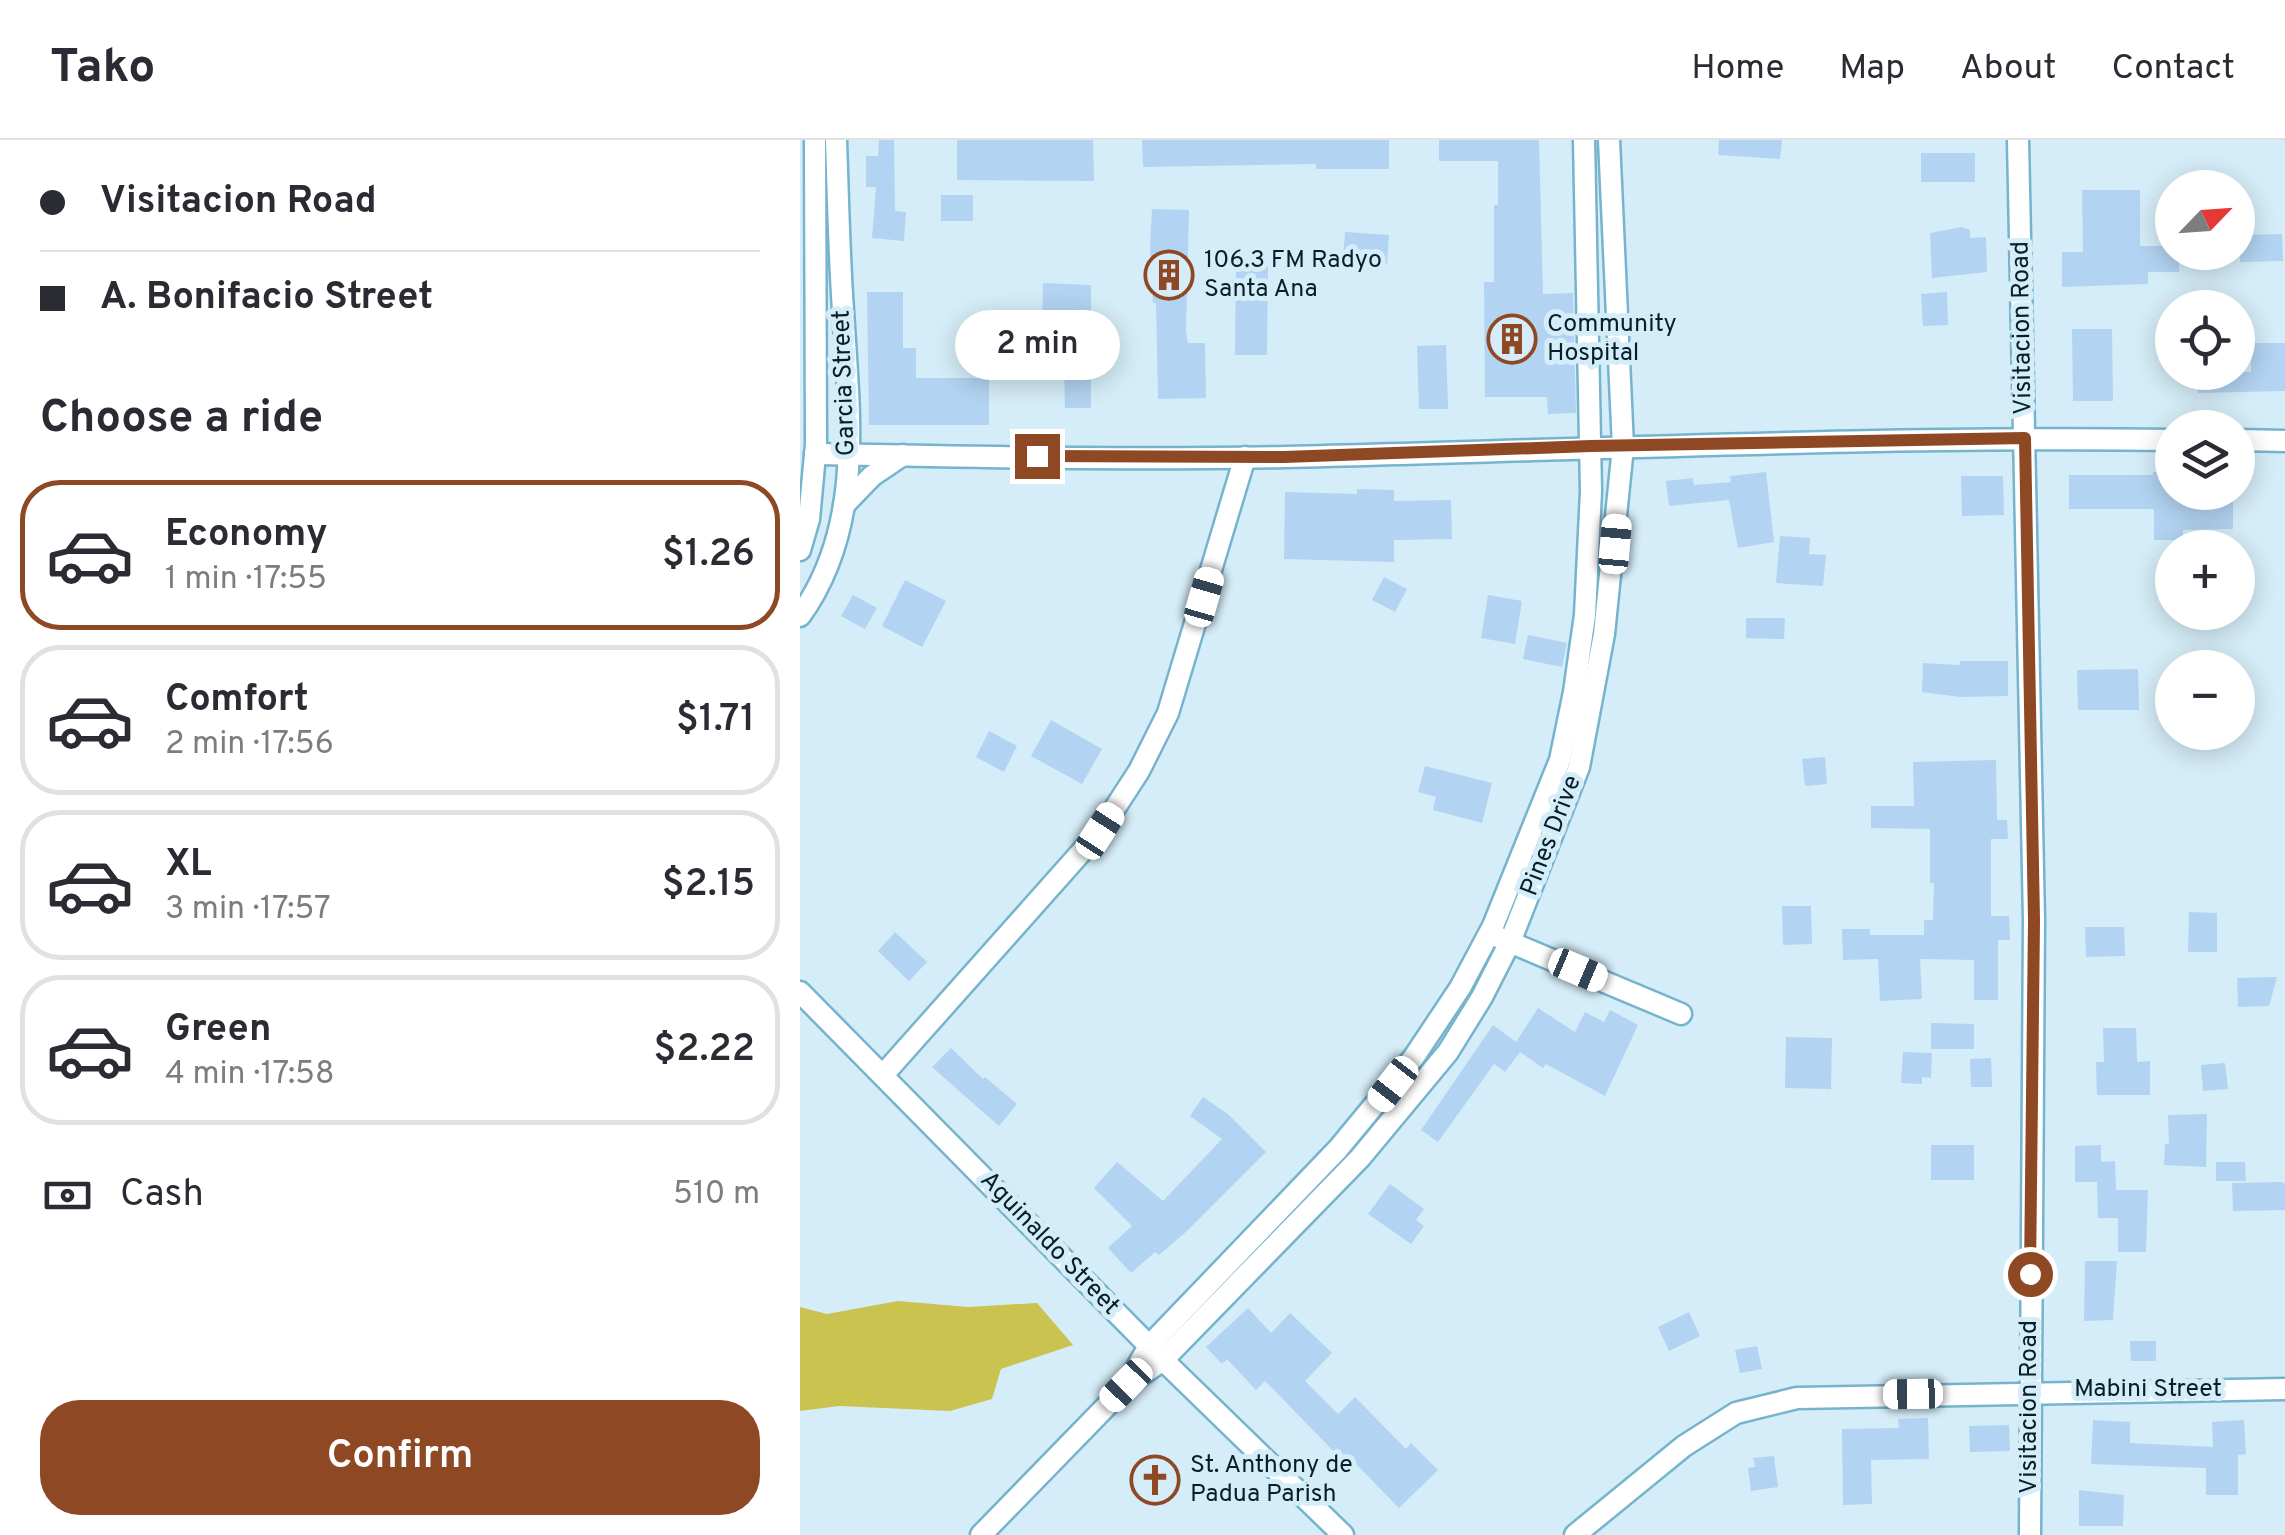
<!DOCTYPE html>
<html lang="en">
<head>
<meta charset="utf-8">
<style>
  body { margin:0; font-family:Overpass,sans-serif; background:#f7f7f7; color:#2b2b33; height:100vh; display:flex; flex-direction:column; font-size:38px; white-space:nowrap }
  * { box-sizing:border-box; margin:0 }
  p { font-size:32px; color:#7c7c81 }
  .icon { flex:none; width:55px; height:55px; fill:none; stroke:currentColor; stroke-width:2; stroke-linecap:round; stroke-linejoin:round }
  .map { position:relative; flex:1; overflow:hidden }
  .sheet { display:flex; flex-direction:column; background:#fff; width:800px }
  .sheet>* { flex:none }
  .top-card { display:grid; align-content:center; height:220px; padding:0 40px; background:#fff }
  .needle { width:65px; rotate:65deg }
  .tools { position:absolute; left:1355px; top:30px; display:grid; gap:20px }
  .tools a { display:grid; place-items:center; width:100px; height:100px; border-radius:50%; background:#fff; box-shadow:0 5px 25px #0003; font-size:50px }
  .end { position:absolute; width:45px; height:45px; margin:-22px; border:12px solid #8e4823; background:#fff; box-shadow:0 0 0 5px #fff }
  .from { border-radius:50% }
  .bubble { position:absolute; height:70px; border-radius:35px; background:#fff; box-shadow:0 5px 25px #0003; font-size:32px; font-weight:600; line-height:70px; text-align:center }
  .car { position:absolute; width:30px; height:60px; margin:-30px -15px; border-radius:12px; box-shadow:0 0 8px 2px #0007; background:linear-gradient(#fff 24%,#345 0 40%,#fff 0 76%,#345 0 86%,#fff 0) }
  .top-card b { display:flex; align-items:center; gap:35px; height:95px; font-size:38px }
  .top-card b+b { border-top:2px solid #e1e1e2 }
  .top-card i { width:25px; height:25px; background:#2b2b33 }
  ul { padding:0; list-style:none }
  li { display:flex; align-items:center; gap:30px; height:150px; margin:0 20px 15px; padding:0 20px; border:5px solid #e1e1e2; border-radius:40px }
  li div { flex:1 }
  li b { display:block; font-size:38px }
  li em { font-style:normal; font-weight:600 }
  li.active { border-color:#8e4823 }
  li>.icon { width:90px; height:90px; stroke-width:1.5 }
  h2 { padding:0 40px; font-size:45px; line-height:120px }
  .pay { display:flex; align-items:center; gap:25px; height:110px; padding:0 40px; font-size:38px }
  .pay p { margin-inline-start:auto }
  .cta { display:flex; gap:20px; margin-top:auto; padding:20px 40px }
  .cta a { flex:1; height:115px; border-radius:40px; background:#8e4823; color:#fff; font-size:40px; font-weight:600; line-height:115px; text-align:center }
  header { display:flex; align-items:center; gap:60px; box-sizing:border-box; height:140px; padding:0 50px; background:#fff; border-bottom:2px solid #e1e1e2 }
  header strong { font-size:48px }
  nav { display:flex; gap:55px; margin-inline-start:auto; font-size:35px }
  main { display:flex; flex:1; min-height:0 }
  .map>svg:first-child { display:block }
  .water { fill:#cac34f }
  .building { fill:#b2d3f1 }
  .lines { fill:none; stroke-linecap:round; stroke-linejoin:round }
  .minor-casing { stroke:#76b4ce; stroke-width:25 }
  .minor { stroke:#fff; stroke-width:20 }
  .route { stroke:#8e4823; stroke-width:12 }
  .labels { text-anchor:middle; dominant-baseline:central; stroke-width:10; stroke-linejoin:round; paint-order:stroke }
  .poi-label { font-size:25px; fill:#06202a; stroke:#d5edf8; text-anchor:start }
  .street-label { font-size:25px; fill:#06202a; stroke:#d5edf8 }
</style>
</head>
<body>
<header>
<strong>Tako</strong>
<nav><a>Home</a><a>Map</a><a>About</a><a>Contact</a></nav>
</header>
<main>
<section class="sheet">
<div class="top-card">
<b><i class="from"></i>Visitacion Road</b>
<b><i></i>A. Bonifacio Street</b>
</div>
<h2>Choose a ride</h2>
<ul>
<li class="active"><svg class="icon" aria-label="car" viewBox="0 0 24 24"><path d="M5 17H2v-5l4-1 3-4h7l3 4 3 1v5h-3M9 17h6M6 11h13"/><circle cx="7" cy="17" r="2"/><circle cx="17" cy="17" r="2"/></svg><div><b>Economy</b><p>1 min · 17:55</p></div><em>$1.26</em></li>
<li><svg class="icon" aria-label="car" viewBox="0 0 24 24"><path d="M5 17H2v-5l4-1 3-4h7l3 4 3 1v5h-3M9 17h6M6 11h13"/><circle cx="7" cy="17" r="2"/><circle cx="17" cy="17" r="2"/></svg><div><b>Comfort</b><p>2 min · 17:56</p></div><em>$1.71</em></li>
<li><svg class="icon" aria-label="car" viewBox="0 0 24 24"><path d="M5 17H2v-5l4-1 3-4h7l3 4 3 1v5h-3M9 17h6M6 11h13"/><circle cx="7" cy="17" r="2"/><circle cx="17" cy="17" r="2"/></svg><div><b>XL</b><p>3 min · 17:57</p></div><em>$2.15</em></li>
<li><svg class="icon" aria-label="car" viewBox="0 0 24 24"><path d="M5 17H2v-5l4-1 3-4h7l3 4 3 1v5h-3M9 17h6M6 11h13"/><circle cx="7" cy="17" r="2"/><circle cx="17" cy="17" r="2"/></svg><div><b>Green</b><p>4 min · 17:58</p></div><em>$2.22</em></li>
</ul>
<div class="pay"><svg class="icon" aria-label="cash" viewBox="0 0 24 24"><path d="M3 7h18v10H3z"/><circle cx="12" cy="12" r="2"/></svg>Cash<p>510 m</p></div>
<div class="cta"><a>Confirm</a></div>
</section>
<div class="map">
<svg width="1485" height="1395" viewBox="0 0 1485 1395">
  <rect width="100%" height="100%" fill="#d5edf8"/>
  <path class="water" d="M 98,1161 L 168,1167 L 237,1163 L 273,1205 L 201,1229 L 192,1259 L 150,1271 L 39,1266 L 0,1271 L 0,1167 L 27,1174 Z"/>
  <g class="building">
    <path d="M 79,0 L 94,0 L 95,71 L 106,72 L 104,101 L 72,98 L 76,47 L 66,47 L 66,16 L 78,16 Z"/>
    <path d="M 157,0 L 293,0 L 294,41 L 157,40 Z"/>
    <path d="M 342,0 L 589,0 L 589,29 L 516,29 L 516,24 L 343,27 Z"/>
    <path d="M 639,0 L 739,0 L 743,154 L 773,153 L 776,273 L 748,274 L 747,257 L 685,257 L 684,142 L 694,142 L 694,65 L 698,65 L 698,21 L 639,21 Z"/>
    <path d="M 919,0 L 982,0 L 980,19 L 918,15 Z"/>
    <rect x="1121" y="13" width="54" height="29"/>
    <path d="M 1282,50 L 1340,50 L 1340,106 L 1372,106 L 1372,112 L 1379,112 L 1379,132 L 1348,132 L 1348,144 L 1262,147 L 1262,112 L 1283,112 Z"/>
    <rect x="141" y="55" width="32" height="26"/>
    <path d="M 352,69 L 389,70 L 386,191 L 388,203 L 405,203 L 406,258 L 358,259 L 356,163 L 353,163 L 350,107 Z"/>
    <path d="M 1162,87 L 1170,90 L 1170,98 L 1186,97 L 1187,132 L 1132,138 L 1130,93 Z"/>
    <path d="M 545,92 L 589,95 L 587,124 L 543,121 Z"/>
    <path d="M 1482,94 L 1483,121 L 1440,122 L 1440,95 Z"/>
    <path d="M 436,121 L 468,122 L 467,215 L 435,215 Z"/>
    <path d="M 243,143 L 291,145 L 291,268 L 265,268 L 264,229 L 241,229 Z"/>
    <path d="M 67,152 L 103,152 L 103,208 L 116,208 L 116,238 L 189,238 L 189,285 L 69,285 Z"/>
    <path d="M 1147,152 L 1148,185 L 1123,186 L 1121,154 Z"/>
    <path d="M 1272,189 L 1312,189 L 1313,261 L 1273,261 Z"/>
    <path d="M 1451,203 L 1485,203 L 1485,251 L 1398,253 L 1397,232 L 1451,232 Z"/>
    <path d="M 646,205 L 648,269 L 619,269 L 617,206 Z"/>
    <path d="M 966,332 L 974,402 L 938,408 L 929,360 L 869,366 L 866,341 L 893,338 L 894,345 L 931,342 L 930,336 Z"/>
    <path d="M 1353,332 L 1372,332 L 1372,352 L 1433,352 L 1433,389 L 1383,390 L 1383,400 L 1354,400 L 1354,369 L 1269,369 L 1269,335 L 1353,335 Z"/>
    <path d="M 1161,336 L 1203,336 L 1204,375 L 1162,376 Z"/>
    <path d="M 557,349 L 594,350 L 594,361 L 651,360 L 652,399 L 594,400 L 594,422 L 484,419 L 485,352 L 557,354 Z"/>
    <path d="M 980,396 L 1010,398 L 1009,414 L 1026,415 L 1023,446 L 976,443 Z"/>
    <path d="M 584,437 L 607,449 L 595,472 L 572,460 Z"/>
    <path d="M 105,440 L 146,461 L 122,507 L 82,486 Z"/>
    <path d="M 53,455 L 77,468 L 65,489 L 41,476 Z"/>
    <path d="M 688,455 L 722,461 L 715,504 L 681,498 Z"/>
    <path d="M 946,478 L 985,478 L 984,499 L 946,498 Z"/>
    <path d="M 728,495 L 767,503 L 762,527 L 723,519 Z"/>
    <path d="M 1160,521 L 1208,521 L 1208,556 L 1160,557 L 1122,552 L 1123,523 L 1160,525 Z"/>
    <path d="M 1338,529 L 1339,570 L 1278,570 L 1277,530 Z"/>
    <path d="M 251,580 L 302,609 L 282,644 L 231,616 Z"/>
    <path d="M 189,591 L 217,606 L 204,632 L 176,617 Z"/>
    <path d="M 1025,617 L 1027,644 L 1005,646 L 1002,619 Z"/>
    <path d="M 1196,620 L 1197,680 L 1207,680 L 1208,699 L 1191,699 L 1191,776 L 1209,776 L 1210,800 L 1198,800 L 1198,860 L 1174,860 L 1174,820 L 1120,819 L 1122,859 L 1080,861 L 1078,819 L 1043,820 L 1042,789 L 1070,789 L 1070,795 L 1124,795 L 1124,780 L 1133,780 L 1134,743 L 1130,743 L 1130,689 L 1071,688 L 1071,666 L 1114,666 L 1113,622 Z"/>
    <path d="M 625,626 L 692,643 L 682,683 L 633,670 L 636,657 L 618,652 Z"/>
    <path d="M 982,766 L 1011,766 L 1012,804 L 983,805 Z"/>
    <path d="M 1389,772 L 1417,773 L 1417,812 L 1388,812 Z"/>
    <path d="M 1285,787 L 1324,787 L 1325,816 L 1286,817 Z"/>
    <path d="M 95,792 L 127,822 L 109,841 L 78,811 Z"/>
    <path d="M 1477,837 L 1469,866 L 1438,867 L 1437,838 Z"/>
    <path d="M 738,868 L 775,892 L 785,872 L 804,882 L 810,870 L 838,885 L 805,956 L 746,924 L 743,928 L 720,912 L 705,932 L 694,924 L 638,1002 L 621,990 L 693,885 L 716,902 Z"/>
    <path d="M 1131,883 L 1174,884 L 1174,909 L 1131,909 Z"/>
    <path d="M 1303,888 L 1336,888 L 1337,922 L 1350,921 L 1350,955 L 1297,955 L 1296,922 L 1304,922 Z"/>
    <path d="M 986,897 L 1032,898 L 1031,949 L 985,948 Z"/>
    <path d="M 151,908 L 183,939 L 185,937 L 217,964 L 199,986 L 132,927 Z"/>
    <path d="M 1103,912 L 1132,913 L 1131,938 L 1122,937 L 1122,944 L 1101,943 Z"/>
    <path d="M 1191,918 L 1192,947 L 1171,947 L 1170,919 Z"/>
    <path d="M 1425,923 L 1428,949 L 1403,951 L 1401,925 Z"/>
    <path d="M 403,957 L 429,975 L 466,1012 L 387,1091 L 359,1115 L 355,1112 L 331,1133 L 308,1108 L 332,1086 L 294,1048 L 317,1022 L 363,1061 L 422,999 L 390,976 Z"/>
    <path d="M 1407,974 L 1406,1027 L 1364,1025 L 1365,1004 L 1369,1004 L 1368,975 Z"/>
    <rect x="1131" y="1005" width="43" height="35"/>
    <path d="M 1301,1005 L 1301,1022 L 1315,1021 L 1316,1050 L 1348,1050 L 1346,1112 L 1318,1112 L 1318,1078 L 1298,1078 L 1297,1042 L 1275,1042 L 1275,1006 Z"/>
    <path d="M 1416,1022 L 1445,1022 L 1446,1041 L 1416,1041 Z"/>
    <path d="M 1481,1042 L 1485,1044 L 1485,1070 L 1433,1071 L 1432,1043 Z"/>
    <path d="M 590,1044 L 624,1069 L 616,1080 L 624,1086 L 611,1104 L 568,1074 Z"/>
    <path d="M 1285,1121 L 1317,1121 L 1313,1180 L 1284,1181 Z"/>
    <path d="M 448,1168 L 471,1193 L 490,1173 L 532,1213 L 505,1241 L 538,1274 L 555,1257 L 606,1309 L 611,1303 L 638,1330 L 599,1368 L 551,1319 L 546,1324 L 465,1241 L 456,1250 L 427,1219 L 422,1224 L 406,1207 Z"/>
    <path d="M 889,1172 L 900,1196 L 869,1211 L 858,1187 Z"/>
    <path d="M 1330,1201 L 1356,1201 L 1356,1221 L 1331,1221 Z"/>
    <path d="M 957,1206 L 962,1229 L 940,1233 L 935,1210 Z"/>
    <path d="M 1128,1278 L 1129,1319 L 1071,1320 L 1072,1364 L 1043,1365 L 1042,1289 L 1099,1288 L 1098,1279 Z"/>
    <path d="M 1293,1280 L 1330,1282 L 1330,1303 L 1413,1307 L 1412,1282 L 1444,1280 L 1446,1314 L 1438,1315 L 1438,1355 L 1406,1355 L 1406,1328 L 1291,1324 Z"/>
    <path d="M 1209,1285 L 1210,1311 L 1170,1312 L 1169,1286 Z"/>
    <path d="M 974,1316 L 978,1347 L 951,1351 L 948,1328 L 955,1327 L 953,1318 Z"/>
    <path d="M 1279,1350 L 1324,1355 L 1323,1386 L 1279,1386 Z"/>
  </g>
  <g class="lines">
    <g class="minor-casing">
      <g id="minor">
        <path d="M 1218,0 L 1234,780 L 1230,1395"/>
        <path d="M 1438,300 L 1485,301"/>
        <path d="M 15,314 C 172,317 329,320 486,317 C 781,310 1077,296 1372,300"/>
        <path d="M 44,365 L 72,336 L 103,315"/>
        <path d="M 0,410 L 9,379 L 16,304 L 15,0"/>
        <path d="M 0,476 C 65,386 49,274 43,170 C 39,113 38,57 36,0"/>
        <path d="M 700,798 L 881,874"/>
        <path d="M 0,852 L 363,1220 L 543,1395"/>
        <path d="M 83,935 L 300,691 L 339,631 L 368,573 L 445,317"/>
        <path d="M 330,1239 L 349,1206 L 538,1009 L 614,917 L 660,848 L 693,786 L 760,620 L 774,552 L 785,475 L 791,351 L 784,0"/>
        <path d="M 181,1395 L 327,1245 L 363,1220 L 560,1018 L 648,912 L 682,857 L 710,802 L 779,627 L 804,494 L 823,307 L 809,0"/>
        <path d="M 775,1395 L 884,1306 L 936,1273 L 997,1258 L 1485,1249"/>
      </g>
    </g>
    <use href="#minor" class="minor"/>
  </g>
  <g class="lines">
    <path class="route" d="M 237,316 L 484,317 L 791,306 L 1225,298 L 1234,780 L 1230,1134"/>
  </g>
  <defs>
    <g id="building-ring" transform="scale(2.5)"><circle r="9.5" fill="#d5edf8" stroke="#8e4823" stroke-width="1.5"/><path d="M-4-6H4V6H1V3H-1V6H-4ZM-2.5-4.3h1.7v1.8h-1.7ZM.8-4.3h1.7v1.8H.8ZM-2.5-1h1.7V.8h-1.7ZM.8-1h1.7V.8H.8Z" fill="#8e4823"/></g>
    <g id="church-ring" transform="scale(2.5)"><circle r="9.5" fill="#d5edf8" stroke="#8e4823" stroke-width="1.5"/><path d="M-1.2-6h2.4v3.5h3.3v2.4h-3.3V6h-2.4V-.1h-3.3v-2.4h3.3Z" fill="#8e4823"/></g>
  </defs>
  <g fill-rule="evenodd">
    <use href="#building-ring" x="369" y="135"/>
    <use href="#building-ring" x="712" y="199"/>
    <use href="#church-ring" x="355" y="1340"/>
  </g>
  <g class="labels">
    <g class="poi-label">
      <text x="404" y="121">106.3 FM Radyo<tspan x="404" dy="29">Santa Ana</tspan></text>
      <text x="747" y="185">Community<tspan x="747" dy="29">Hospital</tspan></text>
      <text x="390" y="1326">St. Anthony de<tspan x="390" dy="29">Padua Parish</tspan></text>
    </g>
    <g class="street-label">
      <text transform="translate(1223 188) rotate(-91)">Visitacion Road</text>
      <text transform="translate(45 243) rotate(-92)">Garcia Street</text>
      <text transform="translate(752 696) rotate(-69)">Pines Drive</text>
      <text transform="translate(249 1104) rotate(46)">Aguinaldo Street</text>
      <text x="1348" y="1250">Mabini Street</text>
      <text transform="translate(1230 1267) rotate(-90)">Visitacion Road</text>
    </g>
  </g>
</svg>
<div class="tools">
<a><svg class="needle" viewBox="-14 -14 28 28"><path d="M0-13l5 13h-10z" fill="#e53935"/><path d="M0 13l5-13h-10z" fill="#7c7c81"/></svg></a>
<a><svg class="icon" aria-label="locate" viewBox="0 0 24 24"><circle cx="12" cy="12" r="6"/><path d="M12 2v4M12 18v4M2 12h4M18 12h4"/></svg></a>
<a><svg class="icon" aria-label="layers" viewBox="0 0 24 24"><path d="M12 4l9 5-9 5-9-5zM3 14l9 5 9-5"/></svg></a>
<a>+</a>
<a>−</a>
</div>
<i class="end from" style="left:1230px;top:1134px"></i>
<i class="end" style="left:237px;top:316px"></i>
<div class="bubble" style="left:155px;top:170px;width:165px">2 min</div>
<i class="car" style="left:815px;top:404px;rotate:5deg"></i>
<i class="car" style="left:404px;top:457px;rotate:16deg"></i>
<i class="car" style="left:300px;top:691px;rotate:33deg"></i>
<i class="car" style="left:778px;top:830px;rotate:113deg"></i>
<i class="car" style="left:593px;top:944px;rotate:218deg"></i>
<i class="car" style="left:326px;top:1245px;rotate:224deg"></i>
<i class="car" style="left:1113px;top:1254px;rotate:269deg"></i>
</div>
</main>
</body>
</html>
